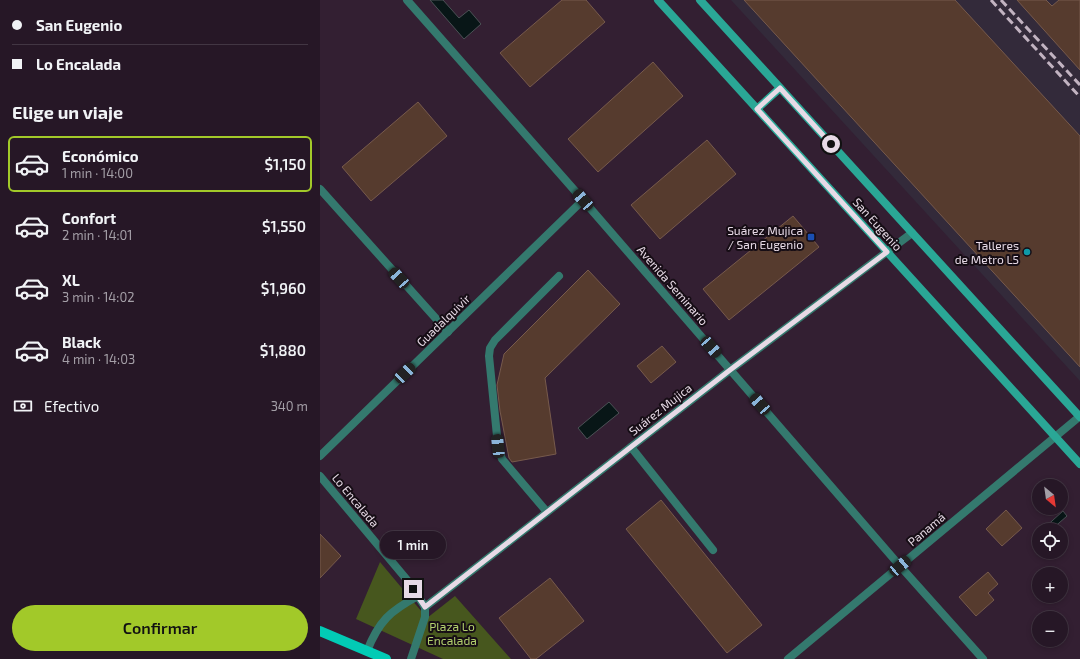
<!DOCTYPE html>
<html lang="es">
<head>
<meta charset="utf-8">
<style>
  body { margin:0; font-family:"Exo 2",sans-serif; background:#2e202e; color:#f1f3f6; height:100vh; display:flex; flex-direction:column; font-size:15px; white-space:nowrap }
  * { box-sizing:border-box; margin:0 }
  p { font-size:13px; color:#a49fa7 }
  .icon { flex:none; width:22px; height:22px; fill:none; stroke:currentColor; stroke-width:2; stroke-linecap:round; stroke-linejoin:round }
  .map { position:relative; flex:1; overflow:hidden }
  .details { display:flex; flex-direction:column; background:#261726; width:320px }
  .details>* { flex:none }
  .hud { display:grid; align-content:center; height:88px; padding:0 12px; background:#261726 }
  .needle { width:26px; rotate:151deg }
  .buttons { position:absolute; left:712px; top:479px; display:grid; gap:8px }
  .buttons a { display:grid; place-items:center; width:36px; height:36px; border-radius:50%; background:#261726; box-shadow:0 2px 6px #0003,0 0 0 1px #423643; font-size:20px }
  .end { position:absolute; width:18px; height:18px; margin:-9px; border:5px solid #e7dae6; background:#111; box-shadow:0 0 0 2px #111 }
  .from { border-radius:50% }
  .bubble { position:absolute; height:28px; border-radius:14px; background:#261726; box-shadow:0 2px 6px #0003,0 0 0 1px #423643; font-size:13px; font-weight:600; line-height:28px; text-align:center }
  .car { position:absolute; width:12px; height:24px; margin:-12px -6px; border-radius:5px; box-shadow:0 0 3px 1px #0007; background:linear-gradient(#222 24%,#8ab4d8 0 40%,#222 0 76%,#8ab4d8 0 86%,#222 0) }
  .hud b { display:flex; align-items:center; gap:14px; height:38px; font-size:15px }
  .hud b+b { border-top:1px solid #423643 }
  .hud i { width:10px; height:10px; background:#f1f3f6 }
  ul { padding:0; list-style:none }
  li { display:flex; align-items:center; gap:12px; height:56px; margin:0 8px 6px; padding:0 4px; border:2px solid transparent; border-radius:6px }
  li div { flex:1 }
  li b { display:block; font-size:15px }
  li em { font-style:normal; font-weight:600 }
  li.active { border-color:#a2c929 }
  li>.icon { width:36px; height:36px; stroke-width:1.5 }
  h2 { padding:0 12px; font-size:18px; line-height:48px }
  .pay { display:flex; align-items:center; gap:10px; height:44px; padding:0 12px; font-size:15px }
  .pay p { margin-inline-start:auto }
  .primary-button { display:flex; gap:8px; margin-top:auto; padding:8px 12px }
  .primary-button a { flex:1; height:46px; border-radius:24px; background:#a2c929; color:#111; font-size:16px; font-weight:600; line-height:46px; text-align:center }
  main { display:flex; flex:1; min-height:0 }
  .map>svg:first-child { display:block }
  .industrial { fill:#332a3a }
  .green { fill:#47571e }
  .water { fill:#081617; stroke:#4b5155 }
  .building { fill:#563b2e; stroke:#775a4c }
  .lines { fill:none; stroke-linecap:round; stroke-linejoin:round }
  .service { stroke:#34796e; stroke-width:8 }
  .minor { stroke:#34796e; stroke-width:8 }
  .tertiary { stroke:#34796e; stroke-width:8 }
  .secondary { stroke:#2aa796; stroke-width:8 }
  .primary { stroke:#02cbb5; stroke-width:10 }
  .rail { stroke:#c2b3c1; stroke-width:3; stroke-dasharray:8 4; stroke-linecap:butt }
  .route { stroke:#e7dae6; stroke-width:5 }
  .transit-dot { fill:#1a4fb4; stroke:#160d15; stroke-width:1.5 }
  .culture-dot { fill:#0f9aa8; stroke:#160d15; stroke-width:1.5 }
  .labels { text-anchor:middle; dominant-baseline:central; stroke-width:4; stroke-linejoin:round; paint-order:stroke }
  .street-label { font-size:12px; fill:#e7dae6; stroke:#160d15 }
  .poi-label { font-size:12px; fill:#e7dae6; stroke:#160d15; text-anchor:end }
  .park-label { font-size:12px; fill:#b3d16e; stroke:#160d15 }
</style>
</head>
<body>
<main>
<section class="details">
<div class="hud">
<b><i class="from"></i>San Eugenio</b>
<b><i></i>Lo Encalada</b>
</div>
<h2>Elige un viaje</h2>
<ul>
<li class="active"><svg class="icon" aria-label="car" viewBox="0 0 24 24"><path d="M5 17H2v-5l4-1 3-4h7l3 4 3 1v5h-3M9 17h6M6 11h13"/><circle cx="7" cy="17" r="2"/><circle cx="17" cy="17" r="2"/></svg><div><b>Económico</b><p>1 min · 14:00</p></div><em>$1,150</em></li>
<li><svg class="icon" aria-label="car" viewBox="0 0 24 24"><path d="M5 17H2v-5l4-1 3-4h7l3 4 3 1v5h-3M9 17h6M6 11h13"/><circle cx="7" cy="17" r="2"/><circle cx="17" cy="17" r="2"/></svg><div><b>Confort</b><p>2 min · 14:01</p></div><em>$1,550</em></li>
<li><svg class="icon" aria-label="car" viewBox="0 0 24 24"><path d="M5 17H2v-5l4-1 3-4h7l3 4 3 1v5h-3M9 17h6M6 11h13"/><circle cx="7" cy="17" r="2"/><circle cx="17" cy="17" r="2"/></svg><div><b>XL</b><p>3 min · 14:02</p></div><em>$1,960</em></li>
<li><svg class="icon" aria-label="car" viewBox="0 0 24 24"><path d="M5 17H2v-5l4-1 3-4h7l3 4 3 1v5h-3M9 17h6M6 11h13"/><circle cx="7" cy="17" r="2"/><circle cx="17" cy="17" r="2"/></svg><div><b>Black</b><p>4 min · 14:03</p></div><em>$1,880</em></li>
</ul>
<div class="pay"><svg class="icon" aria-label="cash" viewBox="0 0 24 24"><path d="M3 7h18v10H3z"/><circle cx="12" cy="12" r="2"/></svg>Efectivo<p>340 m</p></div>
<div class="primary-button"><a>Confirmar</a></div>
</section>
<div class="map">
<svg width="760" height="659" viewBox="0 0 760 659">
  <rect width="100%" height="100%" fill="#331f32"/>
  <path class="industrial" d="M 411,0 L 760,0 L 760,381 Z"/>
  <path class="green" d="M 60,562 L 107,618 L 135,596 L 191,659 L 123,659 L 36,619 Z"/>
  <g class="water">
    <path d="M 110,0 L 123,0 L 139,18 L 149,10 L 161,24 L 144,39 Z"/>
    <path d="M 289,402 L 299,413 L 267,439 L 258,428 Z"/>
    <path d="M 743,511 L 747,516 L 731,530 L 722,530 Z"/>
  </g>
  <g class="building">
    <path d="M 242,0 L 266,0 L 285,22 L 210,87 L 180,53 Z"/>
    <path d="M 424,0 L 635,0 L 760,136 L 760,367 Z"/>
    <path d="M 697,0 L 726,0 L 732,6 L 739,0 L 760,0 L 760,70 Z"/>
    <path d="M 333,62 L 363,96 L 278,172 L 248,139 Z"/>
    <path d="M 98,102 L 127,136 L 51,201 L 22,167 Z"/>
    <path d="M 387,140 L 416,174 L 340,239 L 311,205 Z"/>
    <path d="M 473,216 L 499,247 L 409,320 L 383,289 Z"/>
    <path d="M 268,270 L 300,304 L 225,378 L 236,454 L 192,462 L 189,458 L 180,411 L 177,385 L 184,354 Z"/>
    <path d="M 342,346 L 356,362 L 331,383 L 317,366 Z"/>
    <path d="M 341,500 L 442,625 L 407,653 L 306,529 Z"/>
    <path d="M 686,510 L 702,528 L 682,546 L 666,529 Z"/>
    <path d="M 0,534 L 21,556 L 0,578 Z"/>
    <path d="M 668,572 L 678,584 L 668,593 L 674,600 L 656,616 L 639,597 Z"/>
    <path d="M 230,578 L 264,621 L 216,659 L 211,659 L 179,618 Z"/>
  </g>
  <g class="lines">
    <g class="service">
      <path d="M 311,447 L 393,550"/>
      <path d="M 227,512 L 182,459 L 178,446 L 169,356 L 170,348 L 175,340 L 239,276"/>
    </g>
    <g class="minor">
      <path d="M 87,0 L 263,200 L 580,566 L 663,659"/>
      <path d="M 0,189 L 128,332"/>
      <path d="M 0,456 L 263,200"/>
      <path d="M 105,607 L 410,370 L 592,233"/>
      <path d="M 47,651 C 59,621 70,611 98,596"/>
      <path d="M 468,659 L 759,417"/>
    </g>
    <path class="tertiary" d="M 0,476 L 88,581 L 105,607 L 105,617 L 91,659"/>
    <g class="secondary">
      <path d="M 338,0 L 760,464"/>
      <path d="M 380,0 L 760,417"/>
      <path d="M 437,109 L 460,88"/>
    </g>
    <path class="primary" d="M 0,631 L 66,659"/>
    <g class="rail">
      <path d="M 671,0 L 760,97"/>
      <path d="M 681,0 L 760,85"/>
    </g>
  </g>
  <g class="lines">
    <path class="route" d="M 93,589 L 105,607 L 410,370 L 567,252 L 437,109 L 460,88 L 511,144"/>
  </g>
  <rect class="transit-dot" x="487" y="233" width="8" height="8" rx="2"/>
  <circle class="culture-dot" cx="707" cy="252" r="4"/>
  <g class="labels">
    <g class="street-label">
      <text transform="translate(558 224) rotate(48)">San Eugenio</text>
      <text transform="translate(353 285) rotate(49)">Avenida Seminario</text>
      <text transform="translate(123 320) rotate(-44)">Guadalquivir</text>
      <text transform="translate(340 409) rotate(-38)">Suárez Mujica</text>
      <text transform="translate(36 500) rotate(50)">Lo Encalada</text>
      <text transform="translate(606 529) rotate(-40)">Panamá</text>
    </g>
    <g class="poi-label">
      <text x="483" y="230">Suárez Mujica<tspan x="483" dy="14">/ San Eugenio</tspan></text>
      <text x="699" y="245">Talleres<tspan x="699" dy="14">de Metro L5</tspan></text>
    </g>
    <g class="park-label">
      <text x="132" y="626">Plaza Lo<tspan x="132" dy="14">Encalada</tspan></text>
    </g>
  </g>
</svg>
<div class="buttons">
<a><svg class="needle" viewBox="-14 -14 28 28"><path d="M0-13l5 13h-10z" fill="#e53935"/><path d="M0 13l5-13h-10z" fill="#a49fa7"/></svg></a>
<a><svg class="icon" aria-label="locate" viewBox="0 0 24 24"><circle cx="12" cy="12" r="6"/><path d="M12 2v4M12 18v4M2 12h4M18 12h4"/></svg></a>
<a>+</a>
<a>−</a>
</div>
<i class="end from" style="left:511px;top:144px"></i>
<i class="end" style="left:93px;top:589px"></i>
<div class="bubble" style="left:60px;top:531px;width:66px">1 min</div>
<i class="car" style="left:263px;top:200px;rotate:319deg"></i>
<i class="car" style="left:79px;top:278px;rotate:318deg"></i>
<i class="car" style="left:391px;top:347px;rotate:139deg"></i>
<i class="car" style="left:85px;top:373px;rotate:46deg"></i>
<i class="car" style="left:440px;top:404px;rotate:319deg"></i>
<i class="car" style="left:178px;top:446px;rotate:354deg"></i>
<i class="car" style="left:580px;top:566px;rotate:50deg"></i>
</div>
</main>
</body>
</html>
